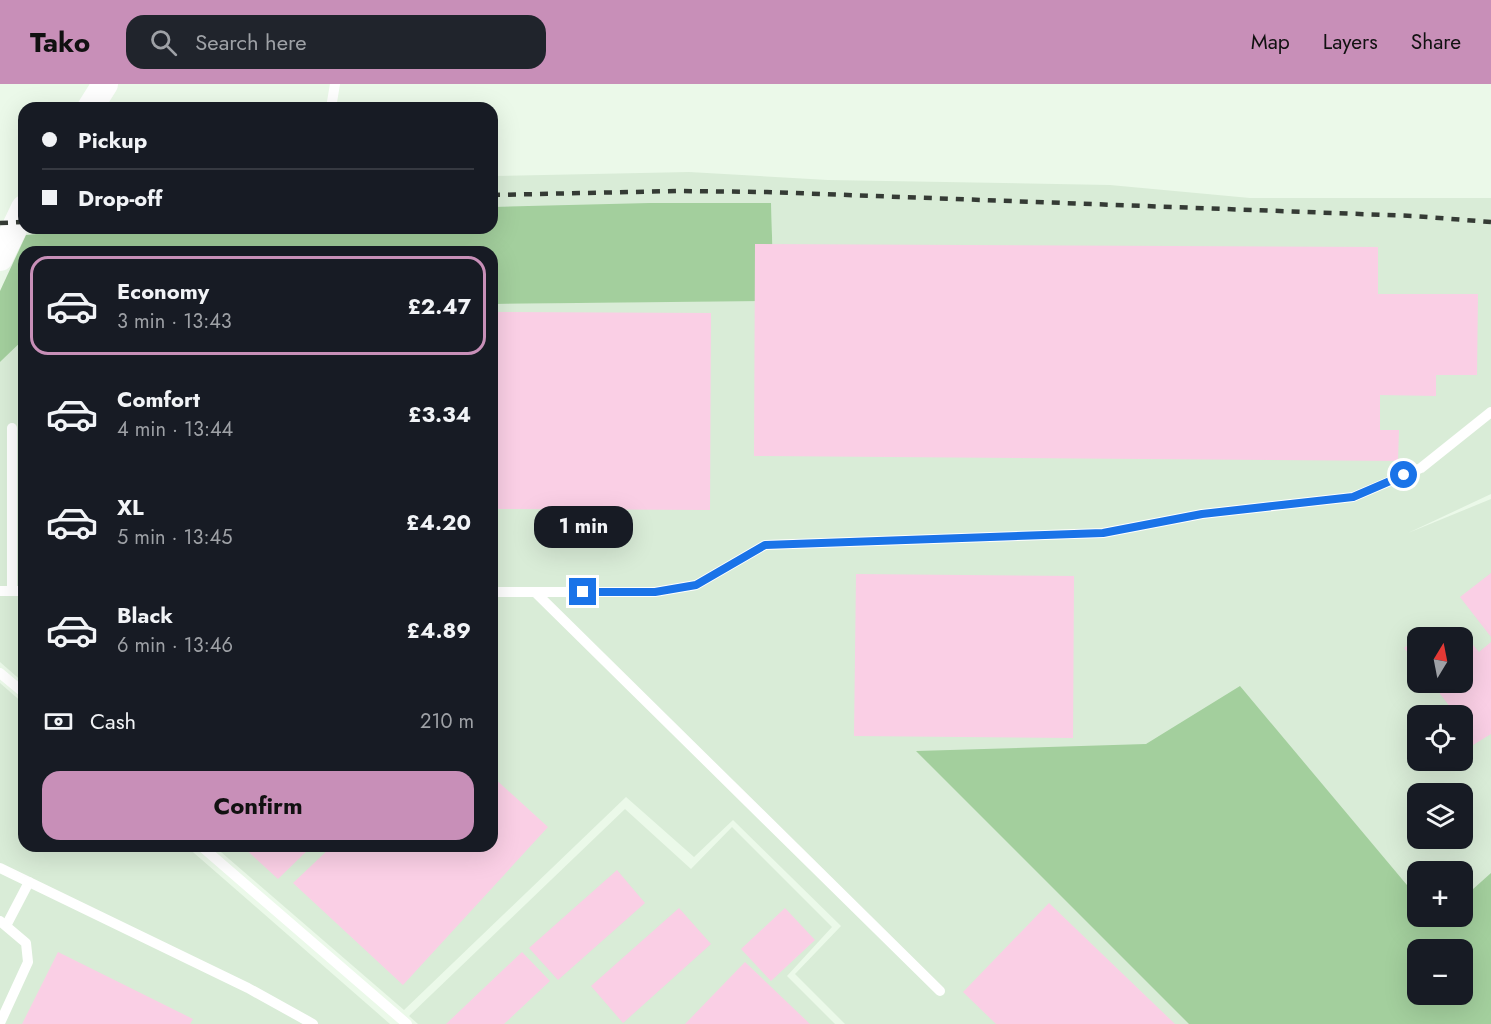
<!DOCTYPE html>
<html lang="en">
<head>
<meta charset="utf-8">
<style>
  body { margin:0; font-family:Jost,sans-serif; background:#20242c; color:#f1f3f6; height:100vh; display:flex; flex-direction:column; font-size:22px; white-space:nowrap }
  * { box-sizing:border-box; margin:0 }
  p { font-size:20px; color:#9ea1a6 }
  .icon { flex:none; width:33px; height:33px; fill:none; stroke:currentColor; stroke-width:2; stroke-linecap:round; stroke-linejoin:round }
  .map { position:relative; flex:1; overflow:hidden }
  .panel { position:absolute; left:18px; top:162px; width:480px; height:606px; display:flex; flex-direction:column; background:#171b24; border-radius:18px; box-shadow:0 6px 24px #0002 }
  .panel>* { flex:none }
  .top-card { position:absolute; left:18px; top:18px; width:480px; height:132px; border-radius:18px; box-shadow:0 6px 24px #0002; display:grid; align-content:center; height:132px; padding:0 24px; background:#171b24 }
  .needle { width:39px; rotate:10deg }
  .fabs { position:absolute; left:1407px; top:543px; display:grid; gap:12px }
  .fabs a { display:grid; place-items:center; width:66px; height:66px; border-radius:12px; background:#171b24; box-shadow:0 6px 24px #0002; font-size:30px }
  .end { position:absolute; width:27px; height:27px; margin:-14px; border:8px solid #1a73e8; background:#fff; box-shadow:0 0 0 3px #fff }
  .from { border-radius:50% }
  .bubble { position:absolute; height:42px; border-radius:18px; background:#171b24; box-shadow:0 6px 24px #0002; font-size:20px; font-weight:700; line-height:42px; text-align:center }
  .top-card b { display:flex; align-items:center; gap:21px; height:57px; font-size:22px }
  .top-card b+b { border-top:2px solid #363941 }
  .top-card i { width:15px; height:15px; background:#f1f3f6 }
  ul { padding:10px 0 0; list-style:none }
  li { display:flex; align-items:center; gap:18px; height:99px; margin:0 12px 9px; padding:0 12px; border:3px solid transparent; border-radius:18px }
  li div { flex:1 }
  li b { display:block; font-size:22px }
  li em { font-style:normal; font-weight:700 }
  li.on { border-color:#c88fb8 }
  li>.icon { width:54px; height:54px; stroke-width:1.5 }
  .pay { display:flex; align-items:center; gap:15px; height:66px; padding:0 24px; font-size:22px }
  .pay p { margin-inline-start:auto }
  .button { display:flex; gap:12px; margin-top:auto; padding:12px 24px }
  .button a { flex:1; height:69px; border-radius:18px; background:#c88fb8; color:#111; font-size:24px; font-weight:700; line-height:69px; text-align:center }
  header { display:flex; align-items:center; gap:36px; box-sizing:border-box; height:84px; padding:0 30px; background:#c88fb8; color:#111 }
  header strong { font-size:28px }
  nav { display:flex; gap:33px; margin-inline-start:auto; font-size:21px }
  .search { width:420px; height:54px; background:#20242c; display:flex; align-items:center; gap:15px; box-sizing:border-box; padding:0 21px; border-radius:18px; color:#9ea1a6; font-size:22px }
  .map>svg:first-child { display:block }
  .built { fill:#d9ecd7; fill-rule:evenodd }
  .green { fill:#a3cf9d; fill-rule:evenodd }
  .building { fill:#facfe5 }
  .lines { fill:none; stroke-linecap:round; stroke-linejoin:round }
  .service { stroke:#fff; stroke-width:10 }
  .tertiary { stroke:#fff; stroke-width:26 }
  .rail { stroke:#353b35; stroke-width:4.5; stroke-dasharray:8 8; stroke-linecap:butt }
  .route { stroke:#1a73e8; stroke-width:8 }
</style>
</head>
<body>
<header>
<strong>Tako</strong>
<div class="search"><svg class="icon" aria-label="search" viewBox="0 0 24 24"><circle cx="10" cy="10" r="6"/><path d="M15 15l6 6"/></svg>Search here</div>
<nav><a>Map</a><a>Layers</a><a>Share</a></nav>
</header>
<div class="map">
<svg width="1491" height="940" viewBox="0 0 1491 940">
  <rect width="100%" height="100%" fill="#ebf9e9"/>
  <g class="built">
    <path d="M 689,88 L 828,96 L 1110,101 L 1250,114 L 1491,114 L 1491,410 L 1408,449 L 1491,415 L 1491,940 L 845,940 L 795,890 L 841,842 L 733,736 L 694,773 L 626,713 L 404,926 L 214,762 L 492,762 L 492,220 L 774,216 L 771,120 L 492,123 L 492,92 ZM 1418,554 L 1462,554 L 1462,598 L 1418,598 ZM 1418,632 L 1462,632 L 1462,676 L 1418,676 ZM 1418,710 L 1462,710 L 1462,754 L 1418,754 ZM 1418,788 L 1462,788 L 1462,832 L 1418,832 ZM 1418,866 L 1462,866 L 1462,910 L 1418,910 Z"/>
    <path d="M 24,255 L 24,599 L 0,578 L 0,278 Z"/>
    <path d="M 0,599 L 24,620 L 24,762 L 186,762 L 390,940 L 0,940 Z"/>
    <path d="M 625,725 L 691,785 L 732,743 L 832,843 L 787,892 L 835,940 L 418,940 L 409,932 Z"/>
  </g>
  <g class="green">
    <path d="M 650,119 L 771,119 L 774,217 L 492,220 L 492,168 L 24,168 L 24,255 L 0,278 L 0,207 L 26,151 L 103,144 L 492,144 L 492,123 Z"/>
    <path d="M 1240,602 L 1417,813 L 1418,832 L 1434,833 L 1437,836 L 1441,833 L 1462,832 L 1463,814 L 1491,789 L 1491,940 L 1189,940 L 916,667 L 1146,660 ZM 1418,866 L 1462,866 L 1462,910 L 1418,910 Z"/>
  </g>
  <g class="building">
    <path d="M 755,160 L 1378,163 L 1378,210 L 1478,210 L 1477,291 L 1436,291 L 1436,312 L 1380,311 L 1380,346 L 1399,346 L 1398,377 L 754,372 Z"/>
    <path d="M 492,228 L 711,229 L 710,426 L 492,425 Z"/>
    <path d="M 1491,489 L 1491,553 L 1460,513 Z"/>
    <path d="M 856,490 L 1074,492 L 1073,654 L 854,652 Z"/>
    <path d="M 1428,546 L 1434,554 L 1418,554 Z"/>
    <path d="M 1418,554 L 1418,581 L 1404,564 Z"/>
    <path d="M 1468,555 L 1479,568 L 1491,558 L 1491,650 L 1473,661 L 1462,648 L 1462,632 L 1457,632 L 1431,598 L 1462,598 L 1462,559 Z"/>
    <path d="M 492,692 L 548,743 L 403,901 L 293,799 L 332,762 L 492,762 Z"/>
    <path d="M 242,762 L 312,762 L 278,795 Z"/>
    <path d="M 617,786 L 645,819 L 558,896 L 529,864 Z"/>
    <path d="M 1049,819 L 1175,940 L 996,940 L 963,908 Z"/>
    <path d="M 679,824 L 711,860 L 623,939 L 591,902 Z"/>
    <path d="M 785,824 L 815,856 L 771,897 L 741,865 Z"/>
    <path d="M 58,868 L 193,935 L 190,940 L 22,940 Z"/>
    <path d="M 522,868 L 550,897 L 504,940 L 446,940 Z"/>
    <path d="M 745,878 L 810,940 L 685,940 Z"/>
  </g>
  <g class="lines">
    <g class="service">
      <path d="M 331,24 L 335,0"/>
      <path d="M 0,507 L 24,507"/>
      <path d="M 12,507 L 12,344"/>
      <path d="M 492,508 L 655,508 L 696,501 L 765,461 L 1103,449 L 1202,430 L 1353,413 L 1421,384 L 1491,328"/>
      <path d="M 535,508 L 940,907"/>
      <path d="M 0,589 L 24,609"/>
      <path d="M 201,762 L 407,940"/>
      <path d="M 0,784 L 248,904 L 313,940"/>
      <path d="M 0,837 L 26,859 L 28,878 L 0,939"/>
      <path d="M 7,840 L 29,798"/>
    </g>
    <g class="tertiary">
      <path d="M 90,24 L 105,0"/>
      <path d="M 0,174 L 24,124"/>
    </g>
    <g class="rail">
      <path d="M 492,111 L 677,107 L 767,108 L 1414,132 L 1491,138"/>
      <path d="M 0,139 L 24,138"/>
    </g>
  </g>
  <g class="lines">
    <path class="route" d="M 583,508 L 655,508 L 696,501 L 765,461 L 1103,449 L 1202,430 L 1353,413 L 1404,391"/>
  </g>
</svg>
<div class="fabs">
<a><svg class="needle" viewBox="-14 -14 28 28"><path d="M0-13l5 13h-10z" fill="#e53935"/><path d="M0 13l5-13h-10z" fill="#9ea1a6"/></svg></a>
<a><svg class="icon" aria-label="locate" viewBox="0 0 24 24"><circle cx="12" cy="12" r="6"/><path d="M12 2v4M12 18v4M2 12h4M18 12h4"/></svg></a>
<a><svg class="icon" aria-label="layers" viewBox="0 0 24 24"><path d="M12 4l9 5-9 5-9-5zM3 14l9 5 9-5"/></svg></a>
<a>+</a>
<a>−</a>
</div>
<i class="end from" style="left:1404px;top:391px"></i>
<i class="end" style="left:583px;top:508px"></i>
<div class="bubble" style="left:534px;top:422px;width:99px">1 min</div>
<div class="top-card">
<b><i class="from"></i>Pickup</b>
<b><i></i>Drop-off</b>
</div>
<section class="panel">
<ul>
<li class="on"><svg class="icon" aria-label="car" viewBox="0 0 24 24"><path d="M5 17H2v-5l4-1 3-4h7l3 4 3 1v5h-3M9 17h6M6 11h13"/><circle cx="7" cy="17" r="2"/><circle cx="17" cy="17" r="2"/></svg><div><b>Economy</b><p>3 min · 13:43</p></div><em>£2.47</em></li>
<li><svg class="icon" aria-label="car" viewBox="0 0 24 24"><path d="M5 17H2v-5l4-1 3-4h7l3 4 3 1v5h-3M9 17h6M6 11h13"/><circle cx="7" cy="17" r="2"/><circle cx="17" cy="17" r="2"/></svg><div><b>Comfort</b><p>4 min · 13:44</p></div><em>£3.34</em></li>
<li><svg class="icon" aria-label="car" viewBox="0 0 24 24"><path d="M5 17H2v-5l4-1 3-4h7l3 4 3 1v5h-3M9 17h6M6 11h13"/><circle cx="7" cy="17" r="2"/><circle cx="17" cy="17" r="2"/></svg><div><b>XL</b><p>5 min · 13:45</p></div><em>£4.20</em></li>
<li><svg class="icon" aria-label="car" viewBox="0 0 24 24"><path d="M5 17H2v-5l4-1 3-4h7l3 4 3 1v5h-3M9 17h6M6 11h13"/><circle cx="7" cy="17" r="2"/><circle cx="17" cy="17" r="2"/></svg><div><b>Black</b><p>6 min · 13:46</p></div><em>£4.89</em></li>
</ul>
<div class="pay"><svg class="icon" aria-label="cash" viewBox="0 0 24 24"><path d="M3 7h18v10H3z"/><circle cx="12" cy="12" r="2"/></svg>Cash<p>210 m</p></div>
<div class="button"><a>Confirm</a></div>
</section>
</div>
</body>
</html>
